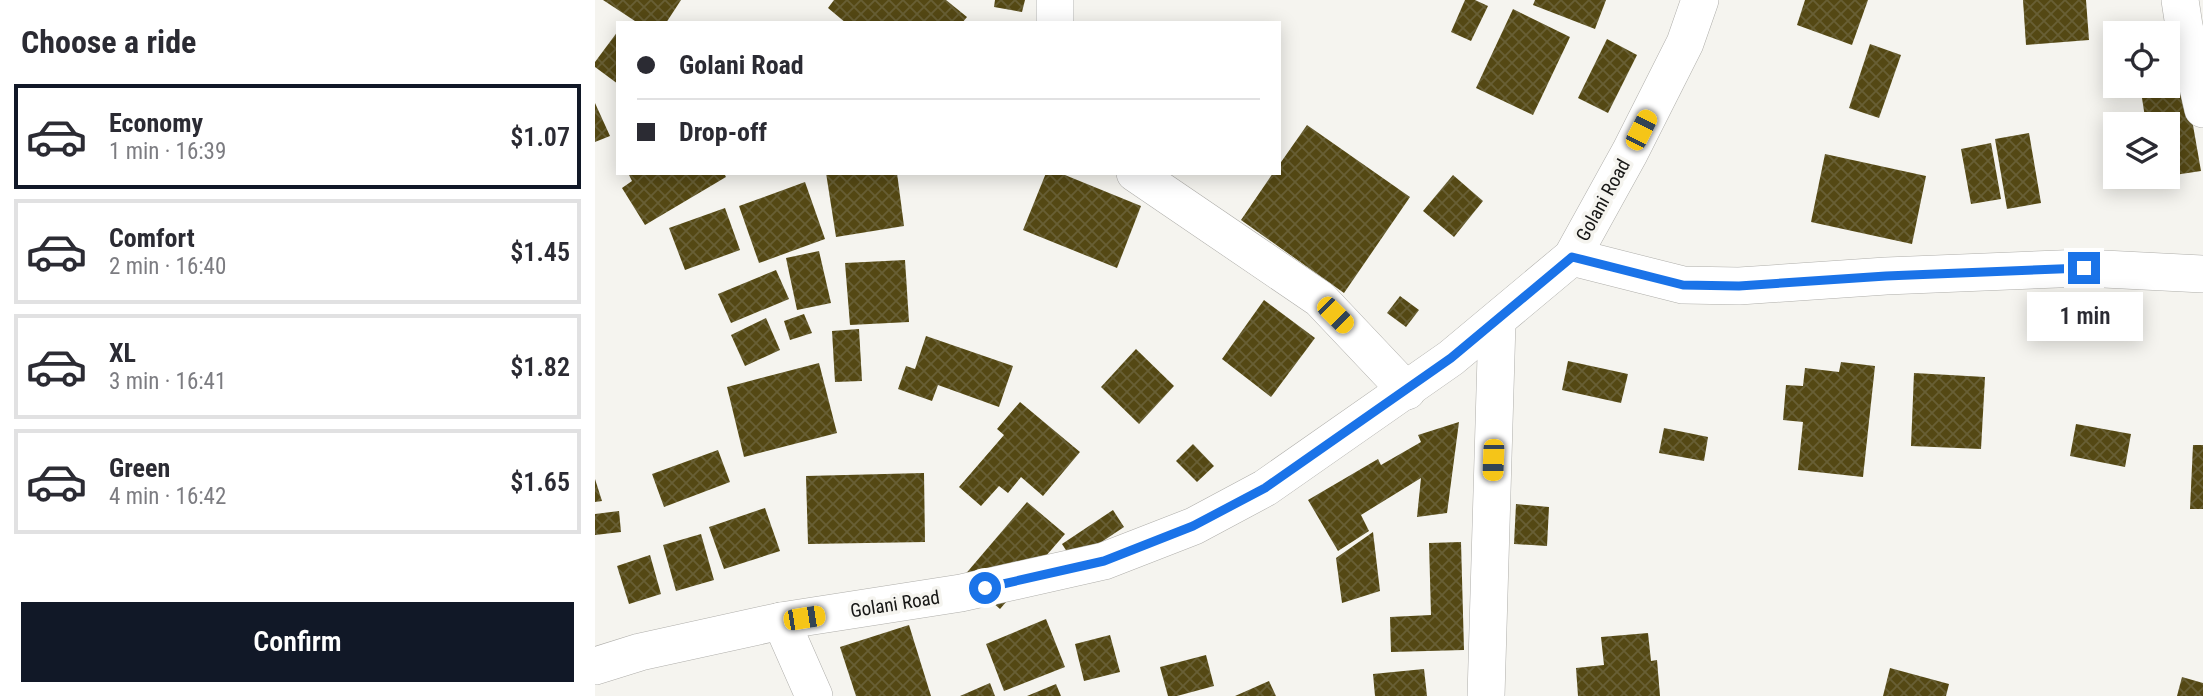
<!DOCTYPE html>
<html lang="en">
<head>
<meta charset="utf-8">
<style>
  body { margin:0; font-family:"Roboto Condensed",sans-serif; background:#f2f2f3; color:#2b2b33; height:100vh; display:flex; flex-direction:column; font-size:26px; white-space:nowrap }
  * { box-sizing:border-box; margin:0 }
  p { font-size:23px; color:#7c7c81 }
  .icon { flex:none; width:38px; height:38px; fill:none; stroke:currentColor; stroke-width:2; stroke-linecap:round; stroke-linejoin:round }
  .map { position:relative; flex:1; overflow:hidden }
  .sheet { display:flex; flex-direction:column; background:#fff; width:595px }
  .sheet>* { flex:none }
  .banner { position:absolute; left:21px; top:21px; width:665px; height:154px; border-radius:0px; box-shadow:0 4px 18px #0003; display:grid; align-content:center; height:154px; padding:0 21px; background:#fff }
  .controls { position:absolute; left:1508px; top:21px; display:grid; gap:14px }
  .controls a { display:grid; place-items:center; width:77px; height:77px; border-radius:0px; background:#fff; box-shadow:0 4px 18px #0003; font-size:35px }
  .end { position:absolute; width:32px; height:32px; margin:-16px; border:9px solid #1a73e8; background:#fff; box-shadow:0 0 0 4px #fff }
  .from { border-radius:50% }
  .bubble { position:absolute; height:49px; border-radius:0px; background:#fff; box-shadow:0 4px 18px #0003; font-size:23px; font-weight:600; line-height:49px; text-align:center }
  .car { position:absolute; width:21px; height:42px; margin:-21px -10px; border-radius:9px; box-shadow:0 0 5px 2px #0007; background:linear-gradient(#f5c518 24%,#345 0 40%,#f5c518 0 76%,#345 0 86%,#f5c518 0) }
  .banner b { display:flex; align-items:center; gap:24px; height:66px; font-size:26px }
  .banner b+b { border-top:2px solid #e1e1e2 }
  .banner i { width:18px; height:18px; background:#2b2b33 }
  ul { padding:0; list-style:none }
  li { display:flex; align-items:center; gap:21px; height:105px; margin:0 14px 10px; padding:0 7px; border:4px solid #e1e1e2; border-radius:0px }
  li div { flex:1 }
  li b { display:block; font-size:26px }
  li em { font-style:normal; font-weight:600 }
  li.selected { border-color:#111827 }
  li>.icon { width:63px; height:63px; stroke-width:1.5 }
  h2 { padding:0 21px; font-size:32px; line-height:84px }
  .primary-button { display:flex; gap:14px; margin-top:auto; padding:14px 21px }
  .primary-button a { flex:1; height:80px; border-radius:0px; background:#111827; color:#fff; font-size:28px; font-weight:600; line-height:80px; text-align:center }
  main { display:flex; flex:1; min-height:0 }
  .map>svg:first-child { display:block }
  .building { fill:url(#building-cross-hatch) }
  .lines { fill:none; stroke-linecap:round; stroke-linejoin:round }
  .street-casing { stroke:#afaeaa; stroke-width:38 }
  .street { stroke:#fff; stroke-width:37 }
  .route { stroke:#1a73e8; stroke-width:9 }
  .labels { text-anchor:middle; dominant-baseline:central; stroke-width:7; stroke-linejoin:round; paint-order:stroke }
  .street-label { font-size:19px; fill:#161615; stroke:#f5f4ef }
</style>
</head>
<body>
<main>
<section class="sheet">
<h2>Choose a ride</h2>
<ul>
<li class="selected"><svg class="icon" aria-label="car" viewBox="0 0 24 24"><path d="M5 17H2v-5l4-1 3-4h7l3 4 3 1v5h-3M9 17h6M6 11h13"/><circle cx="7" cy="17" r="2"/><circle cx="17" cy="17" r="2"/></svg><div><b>Economy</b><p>1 min · 16:39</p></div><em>$1.07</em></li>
<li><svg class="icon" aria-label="car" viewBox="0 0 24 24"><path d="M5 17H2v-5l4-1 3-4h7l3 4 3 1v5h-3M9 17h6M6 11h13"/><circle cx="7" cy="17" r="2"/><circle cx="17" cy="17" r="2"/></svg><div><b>Comfort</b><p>2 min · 16:40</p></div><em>$1.45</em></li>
<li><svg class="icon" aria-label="car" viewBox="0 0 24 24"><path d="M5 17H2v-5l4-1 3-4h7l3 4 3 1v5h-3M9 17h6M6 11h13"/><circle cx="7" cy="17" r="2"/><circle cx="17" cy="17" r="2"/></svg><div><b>XL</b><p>3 min · 16:41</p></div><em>$1.82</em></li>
<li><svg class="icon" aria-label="car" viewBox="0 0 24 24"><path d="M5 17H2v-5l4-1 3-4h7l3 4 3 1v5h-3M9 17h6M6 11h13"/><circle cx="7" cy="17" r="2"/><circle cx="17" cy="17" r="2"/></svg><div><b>Green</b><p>4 min · 16:42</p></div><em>$1.65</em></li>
</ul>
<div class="primary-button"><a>Confirm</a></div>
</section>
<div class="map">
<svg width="1608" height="696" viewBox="0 0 1608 696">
  <defs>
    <pattern id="building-cross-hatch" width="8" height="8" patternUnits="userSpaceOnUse" patternTransform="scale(1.75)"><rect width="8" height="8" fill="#544814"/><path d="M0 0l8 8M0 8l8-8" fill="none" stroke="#685f35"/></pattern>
  </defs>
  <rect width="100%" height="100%" fill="#f5f4ef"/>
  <g class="building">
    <path d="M 8,0 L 86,0 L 71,23 L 43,23 Z"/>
    <path d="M 239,0 L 351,0 L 372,17 L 367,23 L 251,23 L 233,8 Z"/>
    <path d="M 400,0 L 430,0 L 427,12 L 399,7 Z"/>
    <path d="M 870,0 L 880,0 L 893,6 L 876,41 L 856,32 Z"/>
    <path d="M 940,0 L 1011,0 L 1000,29 L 938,5 Z"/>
    <path d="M 1210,0 L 1273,0 L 1257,45 L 1202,25 Z"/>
    <path d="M 1428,0 L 1491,0 L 1494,40 L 1431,45 Z"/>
    <path d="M 918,9 L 975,37 L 938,115 L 881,88 Z"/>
    <path d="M 23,31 L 23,84 L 0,67 L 0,62 Z"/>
    <path d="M 1012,39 L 1042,55 L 1013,113 L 983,98 Z"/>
    <path d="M 1275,44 L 1306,55 L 1284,118 L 1254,108 Z"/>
    <path d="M 1592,91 L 1606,171 L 1573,176 L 1573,124 L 1551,124 L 1547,98 Z"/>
    <path d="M 0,103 L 15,136 L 0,142 Z"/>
    <path d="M 712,125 L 815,197 L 749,293 L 646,220 L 678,173 L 684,173 L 684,165 Z"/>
    <path d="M 1434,133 L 1446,203 L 1412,209 L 1400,139 Z"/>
    <path d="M 1396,143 L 1406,199 L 1376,204 L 1366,149 Z"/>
    <path d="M 1230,154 L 1331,176 L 1317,244 L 1216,222 Z"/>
    <path d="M 33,173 L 129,173 L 131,177 L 50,225 L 27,188 L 37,181 Z"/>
    <path d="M 231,173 L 302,173 L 309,226 L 241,237 Z"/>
    <path d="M 451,173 L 465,173 L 546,206 L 522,268 L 428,230 Z"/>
    <path d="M 858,175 L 888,201 L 859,237 L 828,211 Z"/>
    <path d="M 210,182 L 230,239 L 164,263 L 144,206 Z"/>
    <path d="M 130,208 L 145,250 L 90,270 L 74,228 Z"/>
    <path d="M 224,251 L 236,303 L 202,310 L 191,258 Z"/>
    <path d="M 310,260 L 314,322 L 255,325 L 250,263 Z"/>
    <path d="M 181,270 L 194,299 L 136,323 L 123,294 Z"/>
    <path d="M 805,296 L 824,310 L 811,327 L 792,313 Z"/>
    <path d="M 669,300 L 720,338 L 676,397 L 627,359 Z"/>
    <path d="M 209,314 L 217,333 L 195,340 L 189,321 Z"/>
    <path d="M 171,318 L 185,350 L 150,366 L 136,335 Z"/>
    <path d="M 264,329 L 267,381 L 240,382 L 237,331 Z"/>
    <path d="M 331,336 L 418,366 L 404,407 L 343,385 L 337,401 L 303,389 L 311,366 L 320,369 Z"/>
    <path d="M 541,349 L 579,386 L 544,424 L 506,387 Z"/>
    <path d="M 973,361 L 1033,374 L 1026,403 L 967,390 Z"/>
    <path d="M 1246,362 L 1280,366 L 1268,477 L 1203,470 L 1208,422 L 1188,420 L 1191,385 L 1208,386 L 1210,368 L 1244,372 Z"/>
    <path d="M 224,363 L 242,433 L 149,457 L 132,387 Z"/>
    <path d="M 1319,373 L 1390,377 L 1386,449 L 1316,446 Z"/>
    <path d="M 425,402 L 485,452 L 448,496 L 426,477 L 413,493 L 404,486 L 386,506 L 364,487 L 409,435 L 402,429 Z"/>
    <path d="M 864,422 L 852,513 L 822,517 L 826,478 L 766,515 L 774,531 L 743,551 L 713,500 L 783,459 L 786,465 L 826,442 L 823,435 Z"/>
    <path d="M 1481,424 L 1536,434 L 1530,467 L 1475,456 Z"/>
    <path d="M 1069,428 L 1113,437 L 1109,461 L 1064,453 Z"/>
    <path d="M 598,444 L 619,466 L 602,482 L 581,461 Z"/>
    <path d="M 1598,445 L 1608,445 L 1608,509 L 1595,509 Z"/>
    <path d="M 123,450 L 135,482 L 69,507 L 57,474 Z"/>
    <path d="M 329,473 L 330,542 L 213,544 L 211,476 Z"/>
    <path d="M 0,479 L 7,501 L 0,502 Z"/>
    <path d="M 432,502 L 470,534 L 405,609 L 368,577 Z"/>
    <path d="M 921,504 L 954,507 L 952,546 L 919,544 Z"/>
    <path d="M 170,508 L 185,551 L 129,569 L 114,527 Z"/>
    <path d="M 518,510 L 529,527 L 478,561 L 467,544 Z"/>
    <path d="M 24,511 L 26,532 L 0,535 L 0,514 Z"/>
    <path d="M 778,532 L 785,591 L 747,603 L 741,558 Z"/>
    <path d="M 106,534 L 119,580 L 81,591 L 68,545 Z"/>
    <path d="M 866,542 L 869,650 L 796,652 L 795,617 L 836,615 L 834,543 Z"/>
    <path d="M 55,555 L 66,594 L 34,604 L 22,566 Z"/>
    <path d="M 451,619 L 470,667 L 409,691 L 391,644 Z"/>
    <path d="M 314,625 L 336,696 L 261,696 L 245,647 Z"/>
    <path d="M 1053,633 L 1056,661 L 1062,660 L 1065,696 L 983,696 L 981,668 L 1009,665 L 1006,637 Z"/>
    <path d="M 515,635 L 525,672 L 489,681 L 480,644 Z"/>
    <path d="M 611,655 L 619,686 L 582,696 L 573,696 L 565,667 Z"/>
    <path d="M 1295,668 L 1354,684 L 1351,696 L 1288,696 Z"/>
    <path d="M 829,669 L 832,696 L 780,696 L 778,674 Z"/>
    <path d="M 1587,677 L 1608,683 L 1608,696 L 1582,696 Z"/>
    <path d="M 674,681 L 681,696 L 640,696 Z"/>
    <path d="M 395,683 L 400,696 L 365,696 Z"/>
    <path d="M 461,684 L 466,696 L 432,696 Z"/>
  </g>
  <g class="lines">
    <g class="street-casing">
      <g id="street">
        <path d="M 460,0 L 460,23"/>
        <path d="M 1585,0 L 1589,26 L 1608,109"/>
        <path d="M 540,173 L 725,299 L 812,391"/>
        <path d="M 977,257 L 1088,285 L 1144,286 L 1291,276 L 1489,268 L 1608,274"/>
        <path d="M 186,621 L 219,696"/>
        <path d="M 0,666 L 45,652 L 186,621 L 366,593 L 509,561 L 599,526 L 670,488 L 856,358 L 977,257 L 1035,152 L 1090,43 L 1105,0"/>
        <path d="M 891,696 L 902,322"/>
      </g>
    </g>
    <use href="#street" class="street"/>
  </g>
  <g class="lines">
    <path class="route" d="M 390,588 L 509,561 L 598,526 L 670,488 L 856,358 L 977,257 L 1088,285 L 1144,286 L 1291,276 L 1489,268"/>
  </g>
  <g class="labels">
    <g class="street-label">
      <text transform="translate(1008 200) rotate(-61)">Golani Road</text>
      <text transform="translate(300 604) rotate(-9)">Golani Road</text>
    </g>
  </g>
</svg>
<div class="controls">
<a><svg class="icon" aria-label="locate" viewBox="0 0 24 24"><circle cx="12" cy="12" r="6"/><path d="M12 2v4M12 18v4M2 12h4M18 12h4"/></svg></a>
<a><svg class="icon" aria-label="layers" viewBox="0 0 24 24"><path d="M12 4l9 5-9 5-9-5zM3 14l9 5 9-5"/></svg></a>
</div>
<i class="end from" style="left:390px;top:588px"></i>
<i class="end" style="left:1489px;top:268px"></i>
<div class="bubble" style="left:1432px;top:292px;width:116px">1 min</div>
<i class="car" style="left:1046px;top:130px;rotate:27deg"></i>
<i class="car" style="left:740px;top:315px;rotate:135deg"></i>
<i class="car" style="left:898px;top:460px;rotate:182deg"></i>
<i class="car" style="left:209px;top:618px;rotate:81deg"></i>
<div class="banner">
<b><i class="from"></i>Golani Road</b>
<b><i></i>Drop-off</b>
</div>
</div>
</main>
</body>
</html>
